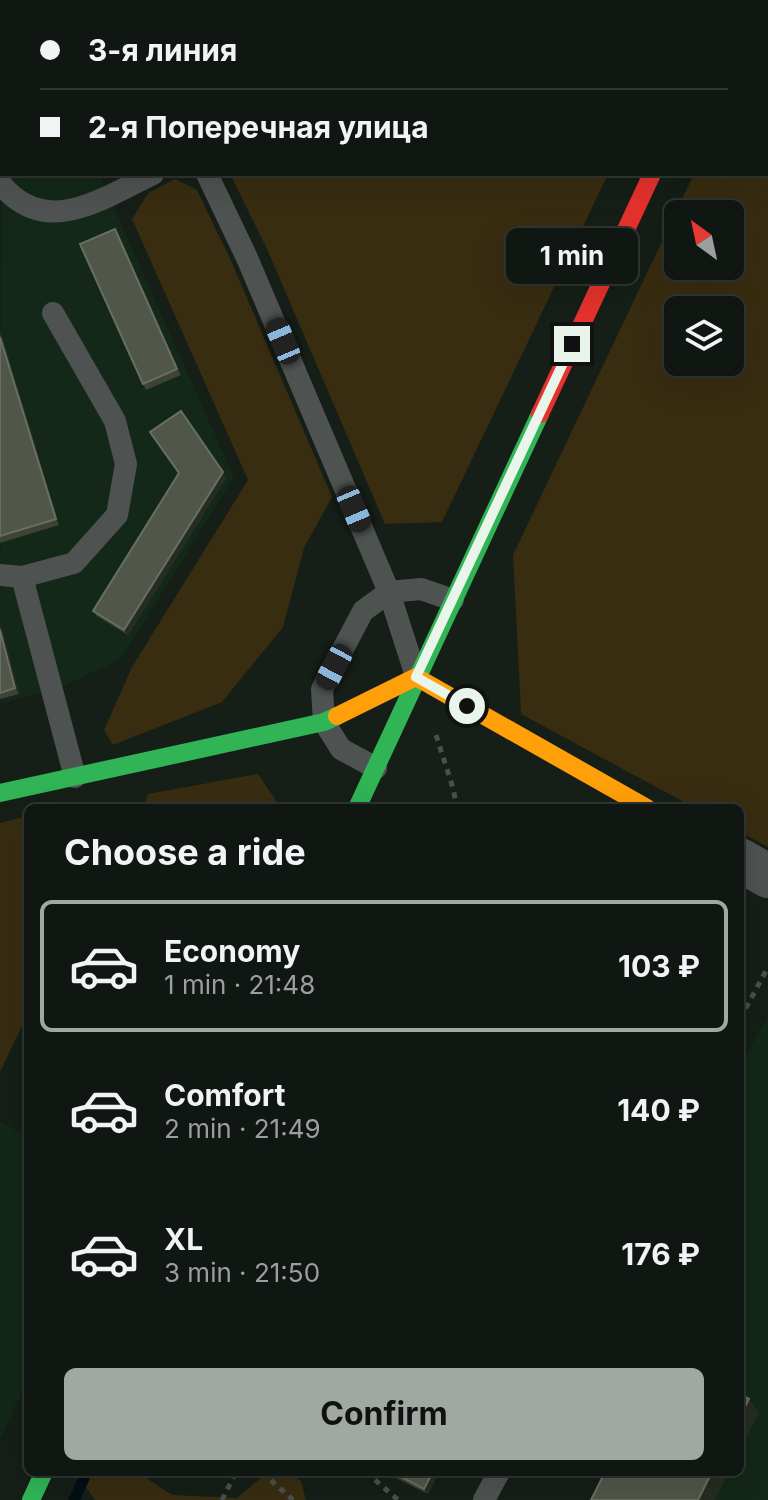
<!DOCTYPE html>
<html lang="en">
<head>
<meta charset="utf-8">
<style>
  body { margin:0; font-family:Inter,sans-serif; background:#191f1a; color:#f1f3f6; height:100vh; display:flex; flex-direction:column; font-size:30px; white-space:nowrap }
  * { box-sizing:border-box; margin:0 }
  p { font-size:26px; color:#9c9f9f }
  .icon { flex:none; width:44px; height:44px; fill:none; stroke:currentColor; stroke-width:2; stroke-linecap:round; stroke-linejoin:round }
  .map { position:relative; flex:1; overflow:hidden }
  .details { position:absolute; left:24px; top:804px; width:720px; height:672px; display:flex; flex-direction:column; background:#101611; border-radius:12px; box-shadow:0 8px 32px #0002,0 0 0 2px #303531 }
  .details>* { flex:none }
  .hud { position:absolute; left:0px; top:0px; width:768px; height:176px; box-shadow:0 8px 32px #0002,0 0 0 2px #303531; display:grid; align-content:center; height:176px; padding:0 40px; background:#101611 }
  .needle { width:52px; rotate:327deg }
  .controls { position:absolute; left:664px; top:200px; display:grid; gap:16px }
  .controls a { display:grid; place-items:center; width:80px; height:80px; border-radius:12px; background:#101611; box-shadow:0 8px 32px #0002,0 0 0 2px #303531; font-size:40px }
  .end { position:absolute; width:36px; height:36px; margin:-18px; border:10px solid #e9f4eb; background:#111; box-shadow:0 0 0 4px #111 }
  .from { border-radius:50% }
  .bubble { position:absolute; height:56px; border-radius:12px; background:#101611; box-shadow:0 8px 32px #0002,0 0 0 2px #303531; font-size:26px; font-weight:700; line-height:56px; text-align:center }
  .car { position:absolute; width:24px; height:48px; margin:-24px -12px; border-radius:10px; box-shadow:0 0 6px 2px #0007; background:linear-gradient(#222 24%,#8ab4d8 0 40%,#222 0 76%,#8ab4d8 0 86%,#222 0) }
  .hud b { display:flex; align-items:center; gap:28px; height:76px; font-size:30px }
  .hud b+b { border-top:2px solid #303531 }
  .hud i { width:20px; height:20px; background:#f1f3f6 }
  ul { padding:0; list-style:none }
  li { display:flex; align-items:center; gap:24px; height:132px; margin:0 16px 12px; padding:0 24px; border:4px solid transparent; border-radius:12px }
  li div { flex:1 }
  li b { display:block; font-size:30px }
  li em { font-style:normal; font-weight:700 }
  li.on { border-color:#9fa9a1 }
  li>.icon { width:72px; height:72px; stroke-width:1.5 }
  h2 { padding:0 40px; font-size:36px; line-height:96px }
  .button { display:flex; gap:16px; margin-top:auto; padding:16px 40px }
  .button a { flex:1; height:92px; border-radius:12px; background:#9fa9a1; color:#111; font-size:32px; font-weight:700; line-height:92px; text-align:center }
  .map>svg:first-child { display:block }
  .built { fill:#132819 }
  .green { fill:#382d11; fill-rule:evenodd }
  .lines { fill:none; stroke-linecap:round; stroke-linejoin:round }
  .stream { stroke:#020f15; stroke-width:11 }
  .path { stroke:#4b4f4d; stroke-width:5; stroke-dasharray:6 6; stroke-linecap:butt }
  .lane { stroke:#4e5351; stroke-width:22 }
  .street { stroke:#4e5351; stroke-width:44 }
  .fast { stroke:#30b455; stroke-width:18 }
  .slow { stroke:#ff9f0a; stroke-width:18 }
  .jam { stroke:#e5322d; stroke-width:18 }
  .wall { fill:#3e4336 }
  .shaded-wall { fill:#262c21 }
  .building { fill:#505649; stroke:#686f62; stroke-width:2 }
  .route { stroke:#e9f4eb; stroke-width:10 }
</style>
</head>
<body>
<div class="map">
<svg width="768" height="1500" viewBox="0 0 768 1500">
  <rect width="100%" height="100%" fill="#151e17"/>
  <g class="built">
    <path d="M 2,40 L 2,174 L 99,174 L 234,477 L 121,659 L 59,688 L 0,704 Z"/>
    <path d="M 768,1015 L 768,1500 L 601,1500 L 616,1472 L 740,1472 L 740,1068 Z"/>
    <path d="M 0,1122 L 28,1136 L 28,1379 L 0,1440 Z"/>
  </g>
  <g class="green">
    <path d="M 146,0 L 691,0 L 690,2 Z"/>
    <path d="M 768,18 L 768,847 L 740,832 L 740,808 L 695,808 L 521,714 L 513,555 L 694,174 L 766,174 ZM 678,214 L 730,214 L 730,266 L 678,266 ZM 678,310 L 730,310 L 730,362 L 678,362 Z"/>
    <path d="M 230,174 L 608,174 L 442,522 L 385,524 L 267,249 Z"/>
    <path d="M 175,179 L 197,190 L 233,265 L 332,497 L 304,548 L 283,627 L 222,702 L 113,745 L 104,730 L 132,667 L 248,480 L 132,219 L 148,193 Z"/>
    <path d="M 258,774 L 281,808 L 143,808 L 148,794 Z"/>
    <path d="M 28,816 L 28,1013 L 0,1072 L 0,823 Z"/>
    <path d="M 75,1472 L 137,1472 L 172,1495 L 237,1498 C 261,1479 270,1462 301,1481 L 306,1500 L 95,1500 Z"/>
  </g>
  <g class="lines">
    <path class="stream" d="M 74,1500 L 87,1472"/>
    <g class="path">
      <path d="M 436,735 L 453,788 L 457,808"/>
      <path d="M 740,1019 L 768,967"/>
      <path d="M 262,1472 L 293,1500"/>
      <path d="M 366,1472 L 398,1500"/>
      <path d="M 222,1500 L 236,1472"/>
    </g>
    <g class="lane">
      <path d="M 122,0 L 123,2"/>
      <path d="M 207,174 L 247,258 L 389,592 L 416,676"/>
      <path d="M 0,183 C 46,240 102,198 153,174"/>
      <path d="M 0,575 L 22,577 L 74,563 L 117,515 L 126,464 L 115,421 L 53,313"/>
      <path d="M 22,577 L 75,777"/>
      <path d="M 376,768 L 341,749 L 324,722 L 322,689 L 363,611 L 389,592 L 421,589 L 453,600"/>
      <path d="M 484,1500 L 499,1472"/>
    </g>
    <g class="street">
      <path d="M 733,2 L 734,0"/>
      <path d="M 740,860 L 768,876"/>
    </g>
    <g class="fast">
      <path d="M 0,793 L 324,722 L 337,716"/>
      <path d="M 357,808 L 540,414"/>
      <path d="M 31,1500 L 44,1472"/>
    </g>
    <path class="slow" d="M 337,716 L 416,677 L 647,808"/>
    <path class="jam" d="M 540,414 L 652,174"/>
  </g>
  <g class="wall">
    <path d="M 115,229 L 118,234 L 181,375 L 146,390 L 143,384 Z"/>
    <path d="M 0,330 L 59,525 L 0,543 Z"/>
    <path d="M 179,473 L 226,478 L 128,635 L 97,616 L 93,611 Z"/>
    <path d="M 0,626 L 2,630 L 19,694 L 0,699 Z"/>
    <path d="M 390,1472 L 439,1472 L 428,1494 L 392,1476 Z"/>
  </g>
  <g class="shaded-wall">
    <path d="M 115,229 L 118,234 L 181,375 L 177,369 Z"/>
    <path d="M 0,330 L 59,525 L 56,519 L 0,337 Z"/>
    <path d="M 181,411 L 226,478 L 128,635 L 124,630 L 223,472 Z"/>
    <path d="M 0,626 L 2,630 L 19,694 L 15,688 Z"/>
    <path d="M 749,1399 L 759,1413 L 740,1450 L 740,1417 Z"/>
    <path d="M 433,1472 L 439,1472 L 428,1494 L 424,1489 Z"/>
    <path d="M 712,1472 L 729,1472 L 715,1500 L 698,1500 Z"/>
  </g>
  <g class="building">
    <path d="M 2,43 L 2,122 L 0,118 L 0,44 Z"/>
    <path d="M 115,229 L 177,369 L 143,384 L 80,244 Z"/>
    <path d="M 0,337 L 56,519 L 0,536 Z"/>
    <path d="M 181,411 L 223,472 L 124,630 L 93,611 L 179,473 L 150,432 Z"/>
    <path d="M 0,630 L 15,688 L 0,693 Z"/>
    <path d="M 740,1394 L 749,1399 L 740,1417 Z"/>
    <path d="M 392,1472 L 433,1472 L 424,1489 Z"/>
    <path d="M 605,1472 L 712,1472 L 698,1500 L 591,1500 Z"/>
  </g>
  <g class="lines">
    <path class="route" d="M 467,706 L 416,677 L 572,344"/>
  </g>
</svg>
<div class="controls">
<a><svg class="needle" viewBox="-14 -14 28 28"><path d="M0-13l5 13h-10z" fill="#e53935"/><path d="M0 13l5-13h-10z" fill="#9c9f9f"/></svg></a>
<a><svg class="icon" aria-label="layers" viewBox="0 0 24 24"><path d="M12 4l9 5-9 5-9-5zM3 14l9 5 9-5"/></svg></a>
</div>
<i class="end from" style="left:467px;top:706px"></i>
<i class="end" style="left:572px;top:344px"></i>
<div class="bubble" style="left:506px;top:228px;width:132px">1 min</div>
<i class="car" style="left:283px;top:341px;rotate:337deg"></i>
<i class="car" style="left:354px;top:509px;rotate:157deg"></i>
<i class="car" style="left:334px;top:667px;rotate:208deg"></i>
<div class="hud">
<b><i class="from"></i>3-я линия</b>
<b><i></i>2-я Поперечная улица</b>
</div>
<section class="details">
<h2>Choose a ride</h2>
<ul>
<li class="on"><svg class="icon" aria-label="car" viewBox="0 0 24 24"><path d="M5 17H2v-5l4-1 3-4h7l3 4 3 1v5h-3M9 17h6M6 11h13"/><circle cx="7" cy="17" r="2"/><circle cx="17" cy="17" r="2"/></svg><div><b>Economy</b><p>1 min · 21:48</p></div><em>103 ₽</em></li>
<li><svg class="icon" aria-label="car" viewBox="0 0 24 24"><path d="M5 17H2v-5l4-1 3-4h7l3 4 3 1v5h-3M9 17h6M6 11h13"/><circle cx="7" cy="17" r="2"/><circle cx="17" cy="17" r="2"/></svg><div><b>Comfort</b><p>2 min · 21:49</p></div><em>140 ₽</em></li>
<li><svg class="icon" aria-label="car" viewBox="0 0 24 24"><path d="M5 17H2v-5l4-1 3-4h7l3 4 3 1v5h-3M9 17h6M6 11h13"/><circle cx="7" cy="17" r="2"/><circle cx="17" cy="17" r="2"/></svg><div><b>XL</b><p>3 min · 21:50</p></div><em>176 ₽</em></li>
</ul>
<div class="button"><a>Confirm</a></div>
</section>
</div>
</body>
</html>
